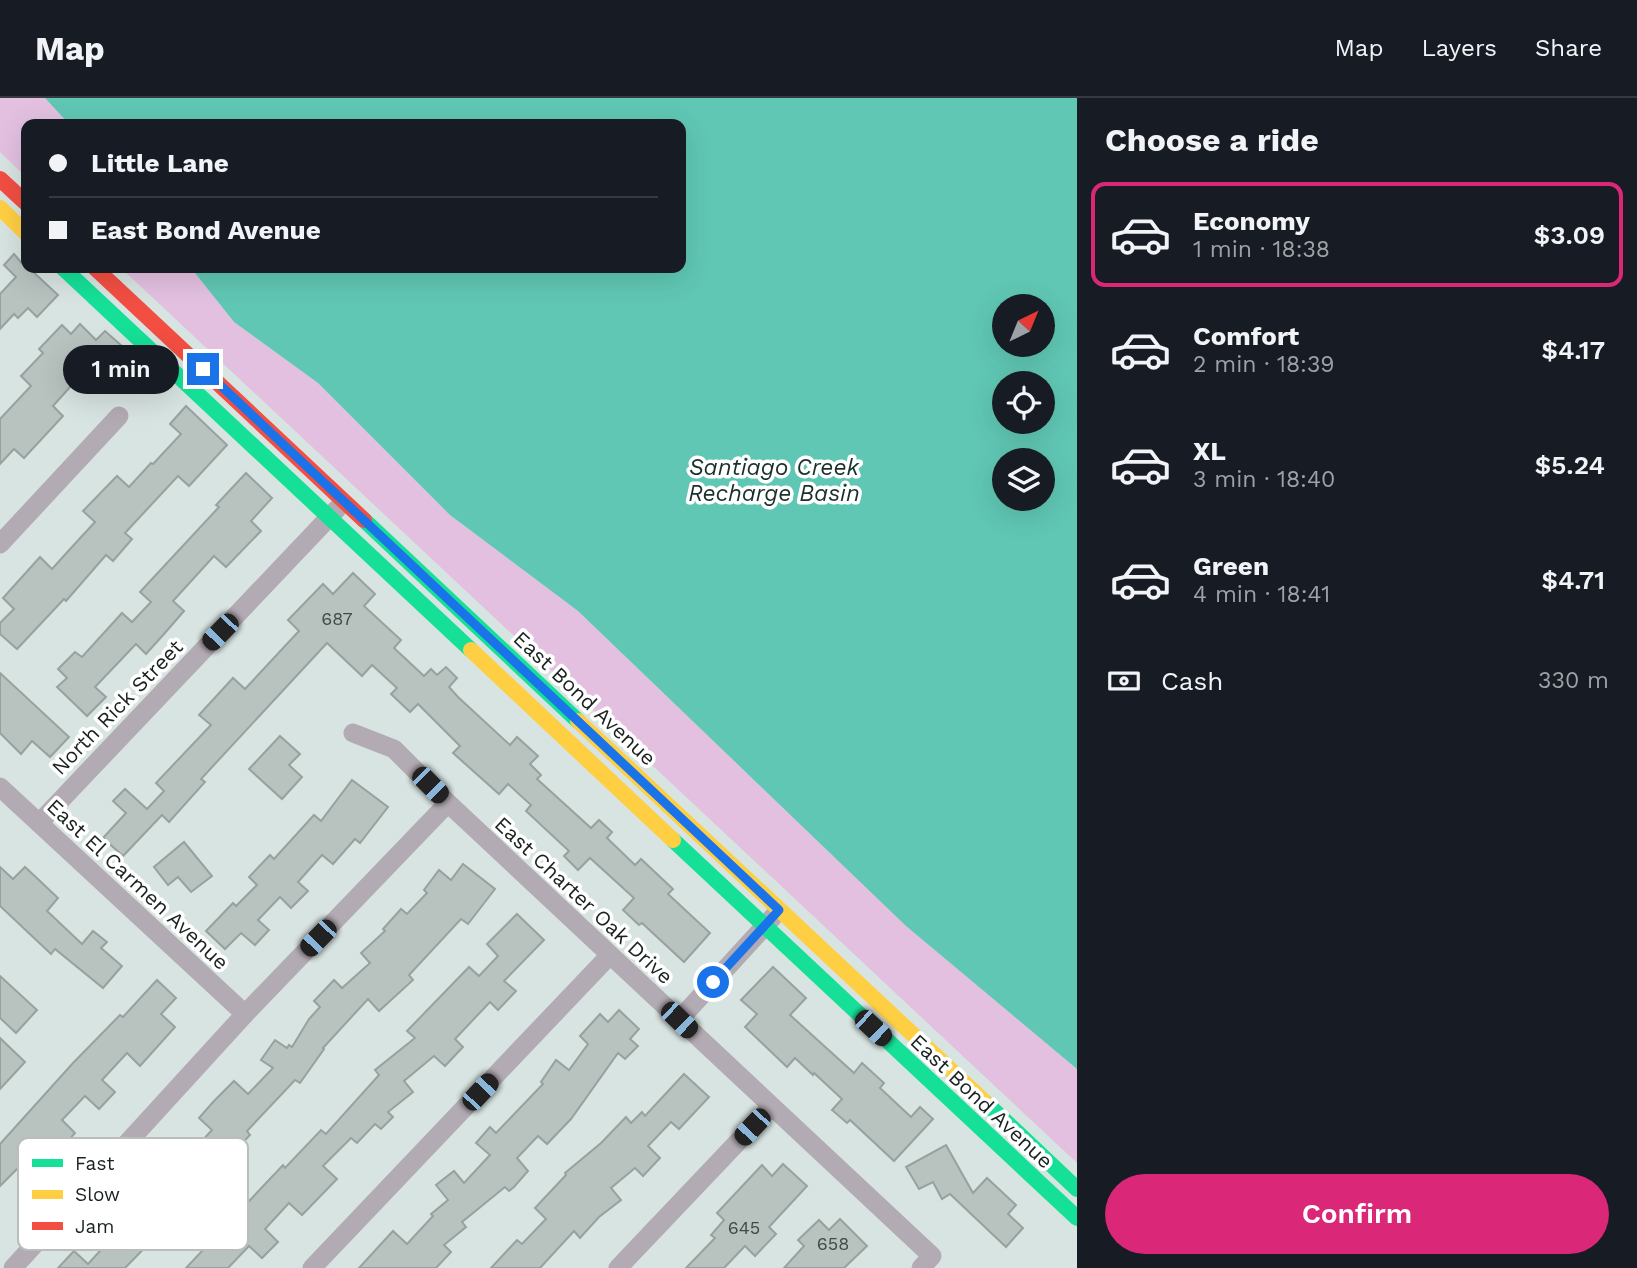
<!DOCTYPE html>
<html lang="en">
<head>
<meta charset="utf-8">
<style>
  body { margin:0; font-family:"Work Sans",sans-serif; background:#242831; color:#f1f3f6; height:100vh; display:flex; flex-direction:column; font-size:26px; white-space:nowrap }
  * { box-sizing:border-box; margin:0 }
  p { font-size:23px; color:#9ea1a6 }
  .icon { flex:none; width:38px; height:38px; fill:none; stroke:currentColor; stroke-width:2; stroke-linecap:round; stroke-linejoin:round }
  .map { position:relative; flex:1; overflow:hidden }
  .side { display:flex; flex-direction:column; background:#171b24; width:560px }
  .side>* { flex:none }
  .top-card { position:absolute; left:21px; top:21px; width:665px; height:154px; border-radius:14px; box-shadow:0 7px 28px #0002; display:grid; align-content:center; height:154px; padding:0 28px; background:#171b24 }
  .needle { width:46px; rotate:43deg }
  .buttons { position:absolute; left:992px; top:196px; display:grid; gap:14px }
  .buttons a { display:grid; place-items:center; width:63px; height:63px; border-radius:50%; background:#171b24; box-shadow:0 7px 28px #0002; font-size:35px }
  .end { position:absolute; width:32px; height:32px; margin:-16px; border:9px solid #1a73e8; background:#fff; box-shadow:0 0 0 4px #fff }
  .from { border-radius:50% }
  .bubble { position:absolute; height:49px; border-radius:24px; background:#171b24; box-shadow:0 7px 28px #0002; font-size:23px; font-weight:600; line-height:49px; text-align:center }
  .car { position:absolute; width:21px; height:42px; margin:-21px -10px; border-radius:9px; box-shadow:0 0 5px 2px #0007; background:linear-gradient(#222 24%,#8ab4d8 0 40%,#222 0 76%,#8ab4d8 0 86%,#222 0) }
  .top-card b { display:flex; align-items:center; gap:24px; height:66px; font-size:26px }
  .top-card b+b { border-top:2px solid #363941 }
  .top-card i { width:18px; height:18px; background:#f1f3f6 }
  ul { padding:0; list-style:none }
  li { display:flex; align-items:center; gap:21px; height:105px; margin:0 14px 10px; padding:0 14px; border:4px solid transparent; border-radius:14px }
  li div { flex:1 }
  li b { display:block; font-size:26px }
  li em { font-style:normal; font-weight:600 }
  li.current { border-color:#db2777 }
  li>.icon { width:63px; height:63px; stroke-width:1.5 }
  h2 { padding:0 28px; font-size:32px; line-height:84px }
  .pay { display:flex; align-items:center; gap:18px; height:77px; padding:0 28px; font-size:26px }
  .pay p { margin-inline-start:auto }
  .button { display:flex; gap:14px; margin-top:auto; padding:14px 28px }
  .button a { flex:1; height:80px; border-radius:42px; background:#db2777; color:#fff; font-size:28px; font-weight:600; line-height:80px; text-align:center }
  header { display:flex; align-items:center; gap:42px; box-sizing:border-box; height:98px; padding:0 35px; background:#171b24; border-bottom:2px solid #363941 }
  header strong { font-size:33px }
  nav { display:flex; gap:38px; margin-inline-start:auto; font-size:24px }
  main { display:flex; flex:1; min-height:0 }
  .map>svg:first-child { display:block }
  .green { fill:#e3c0e0 }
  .water { fill:#60c7b4; fill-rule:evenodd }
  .building { fill:#b8c2bf; stroke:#97a19e; stroke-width:2 }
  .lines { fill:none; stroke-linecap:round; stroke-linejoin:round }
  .street { stroke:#b3abb3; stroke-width:19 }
  .fast { stroke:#16e098; stroke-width:16 }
  .slow { stroke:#ffcf43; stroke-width:16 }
  .jam { stroke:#f24e42; stroke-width:16 }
  .route { stroke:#1a73e8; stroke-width:9 }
  .labels { text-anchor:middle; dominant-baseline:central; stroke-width:7; stroke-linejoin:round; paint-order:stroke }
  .number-label { font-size:18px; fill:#424a48 }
  .street-label { font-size:21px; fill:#1a2220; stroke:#fff }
  .water-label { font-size:23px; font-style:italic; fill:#1a312b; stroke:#fff }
  .key { fill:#fff; stroke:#babdbc; stroke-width:2 }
  .key-label { font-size:19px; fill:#1a2220 }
</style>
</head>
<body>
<header>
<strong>Map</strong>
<nav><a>Map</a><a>Layers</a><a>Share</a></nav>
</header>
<main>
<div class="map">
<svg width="1077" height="1170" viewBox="0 0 1077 1170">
  <rect width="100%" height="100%" fill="#d8e4e1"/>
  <g class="green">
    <path d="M 0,0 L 45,0 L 69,26 L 26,26 L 26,79 L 0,54 Z"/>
    <path d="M 121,170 L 191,170 L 234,224 L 318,285 L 450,417 L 578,513 L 906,828 L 1077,971 L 1077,1065 Z"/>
  </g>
  <path class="water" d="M 45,0 L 1077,0 L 1077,971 L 906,828 L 578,513 L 450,417 L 318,285 L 234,224 L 191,170 L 681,170 L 681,26 L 69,26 ZM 1004,208 L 1043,208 L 1043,247 L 1004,247 ZM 1004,285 L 1043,285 L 1043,324 L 1004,324 ZM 1004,362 L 1043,362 L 1043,401 L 1004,401 Z"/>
  <g class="building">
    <path d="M 14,156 L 26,170 L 29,170 L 58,197 L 37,219 L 28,210 L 18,220 L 14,216 L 0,231 L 0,196 L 16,179 L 4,167 Z"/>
    <path d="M 80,226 L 96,242 L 105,233 L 122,248 L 103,269 L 92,259 L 67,284 L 71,288 L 53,308 L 63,318 L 24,360 L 14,351 L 0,366 L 0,321 L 31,288 L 21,278 L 43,255 L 39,251 L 62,227 L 71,236 Z"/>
    <path d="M 186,308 L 227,347 L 189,388 L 178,378 L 125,435 L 132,441 L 113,463 L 106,457 L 66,503 L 64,501 L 17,551 L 0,536 L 0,525 L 14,511 L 3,500 L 40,459 L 52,471 L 71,450 L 95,424 L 83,413 L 117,378 L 129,389 L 151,365 L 153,366 L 181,336 L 170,326 Z"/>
    <path d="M 246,375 L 272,400 L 251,423 L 261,433 L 226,469 L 214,458 L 173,503 L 184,513 L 164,536 L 146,556 L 136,546 L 95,589 L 106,599 L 87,618 L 57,589 L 67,580 L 58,571 L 75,554 L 82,559 L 122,515 L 132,524 L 151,504 L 140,494 L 219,409 L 216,407 Z"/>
    <path d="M 353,475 L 375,496 L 364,508 L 401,542 L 394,550 L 424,578 L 431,571 L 437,577 L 446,569 L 457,580 L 449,589 L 458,599 L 510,647 L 517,639 L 538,658 L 530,666 L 541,677 L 537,681 L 591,730 L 599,722 L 612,734 L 607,740 L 635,767 L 641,761 L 673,791 L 668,796 L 710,835 L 684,864 L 642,825 L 639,827 L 623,812 L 634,800 L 590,760 L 578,772 L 564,758 L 569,753 L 526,713 L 531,707 L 508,686 L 499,696 L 453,655 L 460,648 L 418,606 L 410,614 L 391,596 L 397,590 L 372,567 L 362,578 L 327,545 L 201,681 L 205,684 L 169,724 L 162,717 L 123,758 L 103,740 L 126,715 L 113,703 L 125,691 L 147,711 L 164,693 L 156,685 L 211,627 L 199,617 L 233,580 L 245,591 L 299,533 L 288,522 L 323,486 L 333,496 Z"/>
    <path d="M 0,575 L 69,639 L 50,659 L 32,643 L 21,656 L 0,635 Z"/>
    <path d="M 280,638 L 300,656 L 289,667 L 302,679 L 282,701 L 249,671 Z"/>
    <path d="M 352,682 L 388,709 L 360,745 L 355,741 L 333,766 L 322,757 L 298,784 L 308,793 L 291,810 L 280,799 L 258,822 L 269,832 L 255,847 L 241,835 L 225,851 L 206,833 L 233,805 L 236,808 L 257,787 L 249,779 L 270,757 L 274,761 L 314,717 L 321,723 Z"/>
    <path d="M 184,744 L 212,778 L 191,794 L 178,779 L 168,787 L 154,769 Z"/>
    <path d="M 463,766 L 495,791 L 468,826 L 461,821 L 409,877 L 413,882 L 379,913 L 368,901 L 323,950 L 324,951 L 300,985 L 295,982 L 247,1033 L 250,1037 L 204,1086 L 206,1087 L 125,1170 L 58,1170 L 74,1153 L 88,1166 L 133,1117 L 119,1104 L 135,1088 L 149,1101 L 172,1077 L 157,1063 L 173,1046 L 187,1059 L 212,1032 L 199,1020 L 214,1003 L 234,983 L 248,996 L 273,970 L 261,962 L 275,942 L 287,950 L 289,947 L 292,949 L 309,921 L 320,909 L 314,903 L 334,882 L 342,890 L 370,865 L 361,855 L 385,833 L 383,831 L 401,811 L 407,816 L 427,795 L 424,792 L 439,772 L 451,782 Z"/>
    <path d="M 0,769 L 13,781 L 25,769 L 40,783 L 58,800 L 47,813 L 82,846 L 93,833 L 107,844 L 101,850 L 122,868 L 103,890 L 55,851 L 51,856 L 0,808 Z"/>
    <path d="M 517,816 L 544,842 L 504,883 L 516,893 L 498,912 L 490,904 L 455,941 L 463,949 L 445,968 L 434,958 L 404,983 L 413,994 L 388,1014 L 393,1019 L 381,1031 L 375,1026 L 357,1045 L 351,1040 L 323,1068 L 337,1081 L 302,1117 L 289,1105 L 265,1131 L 278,1144 L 262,1160 L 249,1148 L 228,1170 L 186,1170 L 283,1067 L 285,1070 L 321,1032 L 326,1036 L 379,977 L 375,972 L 415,940 L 407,933 L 469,869 L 479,878 L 498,858 L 487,846 Z"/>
    <path d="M 773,869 L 806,900 L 790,917 L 854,975 L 862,965 L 884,985 L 880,990 L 911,1019 L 920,1009 L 933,1021 L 894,1063 L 850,1022 L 847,1025 L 832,1012 L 842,1001 L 814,975 L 813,977 L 795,960 L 787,969 L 745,929 L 757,916 L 741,902 Z"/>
    <path d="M 0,878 L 37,912 L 16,935 L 0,920 Z"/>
    <path d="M 157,882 L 176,900 L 161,916 L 175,929 L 140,968 L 127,955 L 102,982 L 115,994 L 99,1011 L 85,998 L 62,1022 L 75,1035 L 60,1052 L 48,1040 L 0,1088 L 0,1046 L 73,965 L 120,917 L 123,919 Z"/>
    <path d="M 619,912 L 639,931 L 630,941 L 638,948 L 625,961 L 618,955 L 571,1021 L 547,1046 L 538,1038 L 517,1060 L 528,1073 L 514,1089 L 509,1093 L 505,1089 L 462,1124 L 466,1129 L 444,1147 L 451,1154 L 436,1170 L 359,1170 L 393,1133 L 407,1146 L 433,1118 L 431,1116 L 448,1102 L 436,1087 L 454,1073 L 464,1085 L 490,1057 L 476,1045 L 490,1029 L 496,1035 L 543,986 L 541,984 L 556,962 L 569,972 L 588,946 L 580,938 L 600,916 L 608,924 Z"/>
    <path d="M 0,940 L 25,964 L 0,991 Z"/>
    <path d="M 684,976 L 709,999 L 679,1031 L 671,1024 L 648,1048 L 660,1060 L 643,1078 L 635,1070 L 611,1090 L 621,1102 L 599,1119 L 580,1140 L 574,1133 L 540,1170 L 491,1170 L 517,1142 L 522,1146 L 546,1121 L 535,1110 L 566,1077 L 565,1075 L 601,1045 L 626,1019 L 631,1025 L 642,1014 L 645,1018 Z"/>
    <path d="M 946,1047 L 973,1095 L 987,1080 L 1016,1107 L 1008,1116 L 1023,1130 L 1006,1149 L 950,1096 L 942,1101 L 933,1084 L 919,1091 L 906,1069 Z"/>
    <path d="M 783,1066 L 807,1088 L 769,1129 L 776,1136 L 755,1158 L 745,1148 L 724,1170 L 686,1170 L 715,1140 L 711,1137 L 724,1122 L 717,1115 L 762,1067 L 772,1078 Z"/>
    <path d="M 840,1121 L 867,1148 L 844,1170 L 784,1170 L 804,1148 L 798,1142 L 819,1122 L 829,1132 Z"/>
  </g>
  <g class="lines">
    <g class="street">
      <path d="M 0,446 L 119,318"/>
      <path d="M 353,635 L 394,651 L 448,705 L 932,1158 L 921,1170"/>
      <path d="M 0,689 L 245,916"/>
      <path d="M 39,725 L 337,411"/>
      <path d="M 679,922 L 773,819"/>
      <path d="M 13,1170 L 245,916 L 448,705"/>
      <path d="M 312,1170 L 610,857"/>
      <path d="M 618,1170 L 771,1009"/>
    </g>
    <g class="fast">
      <path d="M 63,170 L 471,552"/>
      <path d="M 364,422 L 578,623"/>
      <path d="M 673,742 L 1077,1120"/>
      <path d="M 986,1005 L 1077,1091"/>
    </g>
    <g class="slow">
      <path d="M 0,110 L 26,135"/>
      <path d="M 471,552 L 673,742"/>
      <path d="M 578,623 L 986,1005"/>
    </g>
    <g class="jam">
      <path d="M 0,81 L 26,105"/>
      <path d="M 95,170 L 364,422"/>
    </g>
  </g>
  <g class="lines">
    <path class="route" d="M 203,271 L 779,812 L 713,884"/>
  </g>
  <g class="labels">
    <g class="number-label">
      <text x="337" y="520">687</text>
      <text x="744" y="1129">645</text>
      <text x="833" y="1145">658</text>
    </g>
    <g class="street-label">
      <text transform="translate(585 600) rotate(43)">East Bond Avenue</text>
      <text transform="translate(117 609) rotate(-46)">North Rick Street</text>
      <text transform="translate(138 786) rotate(43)">East El Carmen Avenue</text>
      <text transform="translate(584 802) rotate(43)">East Charter Oak Drive</text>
      <text transform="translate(982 1003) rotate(43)">East Bond Avenue</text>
    </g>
    <g class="water-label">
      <text x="774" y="369">Santiago Creek<tspan x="774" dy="26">Recharge Basin</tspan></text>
    </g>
  </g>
  <rect x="18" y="1040" width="230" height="112" rx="10" class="key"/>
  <rect x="32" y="1061" width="31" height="8" fill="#16e098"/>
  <rect x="32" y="1092" width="31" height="9" fill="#ffcf43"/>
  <rect x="32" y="1124" width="31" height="8" fill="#f24e42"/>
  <g class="key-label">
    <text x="75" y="1072">Fast</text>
    <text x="75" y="1103">Slow</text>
    <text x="75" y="1135">Jam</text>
  </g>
</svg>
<div class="buttons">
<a><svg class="needle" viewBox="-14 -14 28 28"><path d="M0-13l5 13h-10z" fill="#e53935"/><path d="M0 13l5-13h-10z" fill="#9ea1a6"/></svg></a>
<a><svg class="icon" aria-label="locate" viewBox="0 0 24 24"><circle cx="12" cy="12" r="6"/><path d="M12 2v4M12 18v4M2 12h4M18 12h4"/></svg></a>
<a><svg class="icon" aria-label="layers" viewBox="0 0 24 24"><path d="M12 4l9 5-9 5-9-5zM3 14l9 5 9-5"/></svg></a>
</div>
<i class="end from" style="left:713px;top:884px"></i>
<i class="end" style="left:203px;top:271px"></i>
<div class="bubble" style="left:63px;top:247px;width:116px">1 min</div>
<i class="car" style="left:220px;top:534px;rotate:224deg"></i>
<i class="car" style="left:430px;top:687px;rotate:135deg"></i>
<i class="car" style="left:318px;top:840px;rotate:224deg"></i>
<i class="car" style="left:679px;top:922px;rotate:134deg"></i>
<i class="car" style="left:873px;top:930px;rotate:133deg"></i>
<i class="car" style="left:480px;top:994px;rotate:43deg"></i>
<i class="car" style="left:752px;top:1029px;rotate:223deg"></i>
<div class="top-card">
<b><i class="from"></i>Little Lane</b>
<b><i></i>East Bond Avenue</b>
</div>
</div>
<section class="side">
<h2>Choose a ride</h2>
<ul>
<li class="current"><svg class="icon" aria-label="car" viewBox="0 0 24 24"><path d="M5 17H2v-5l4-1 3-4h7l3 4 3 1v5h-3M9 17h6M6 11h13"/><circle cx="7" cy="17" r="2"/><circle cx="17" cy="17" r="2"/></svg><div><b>Economy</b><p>1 min · 18:38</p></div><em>$3.09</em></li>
<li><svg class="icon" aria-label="car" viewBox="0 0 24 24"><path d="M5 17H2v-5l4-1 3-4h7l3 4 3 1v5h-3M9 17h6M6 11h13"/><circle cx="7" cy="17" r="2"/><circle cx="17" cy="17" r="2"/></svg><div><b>Comfort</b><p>2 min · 18:39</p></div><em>$4.17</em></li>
<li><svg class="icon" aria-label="car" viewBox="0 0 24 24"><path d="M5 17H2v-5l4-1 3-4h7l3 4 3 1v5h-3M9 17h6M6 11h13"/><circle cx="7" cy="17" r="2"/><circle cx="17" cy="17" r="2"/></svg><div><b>XL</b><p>3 min · 18:40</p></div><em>$5.24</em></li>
<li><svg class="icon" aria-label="car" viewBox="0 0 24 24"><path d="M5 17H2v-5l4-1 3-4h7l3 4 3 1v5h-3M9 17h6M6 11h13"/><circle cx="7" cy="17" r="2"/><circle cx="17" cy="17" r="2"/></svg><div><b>Green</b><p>4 min · 18:41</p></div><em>$4.71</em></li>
</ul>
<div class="pay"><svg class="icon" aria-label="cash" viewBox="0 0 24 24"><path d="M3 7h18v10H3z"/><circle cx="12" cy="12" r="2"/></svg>Cash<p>330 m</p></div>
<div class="button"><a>Confirm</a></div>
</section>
</main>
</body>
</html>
